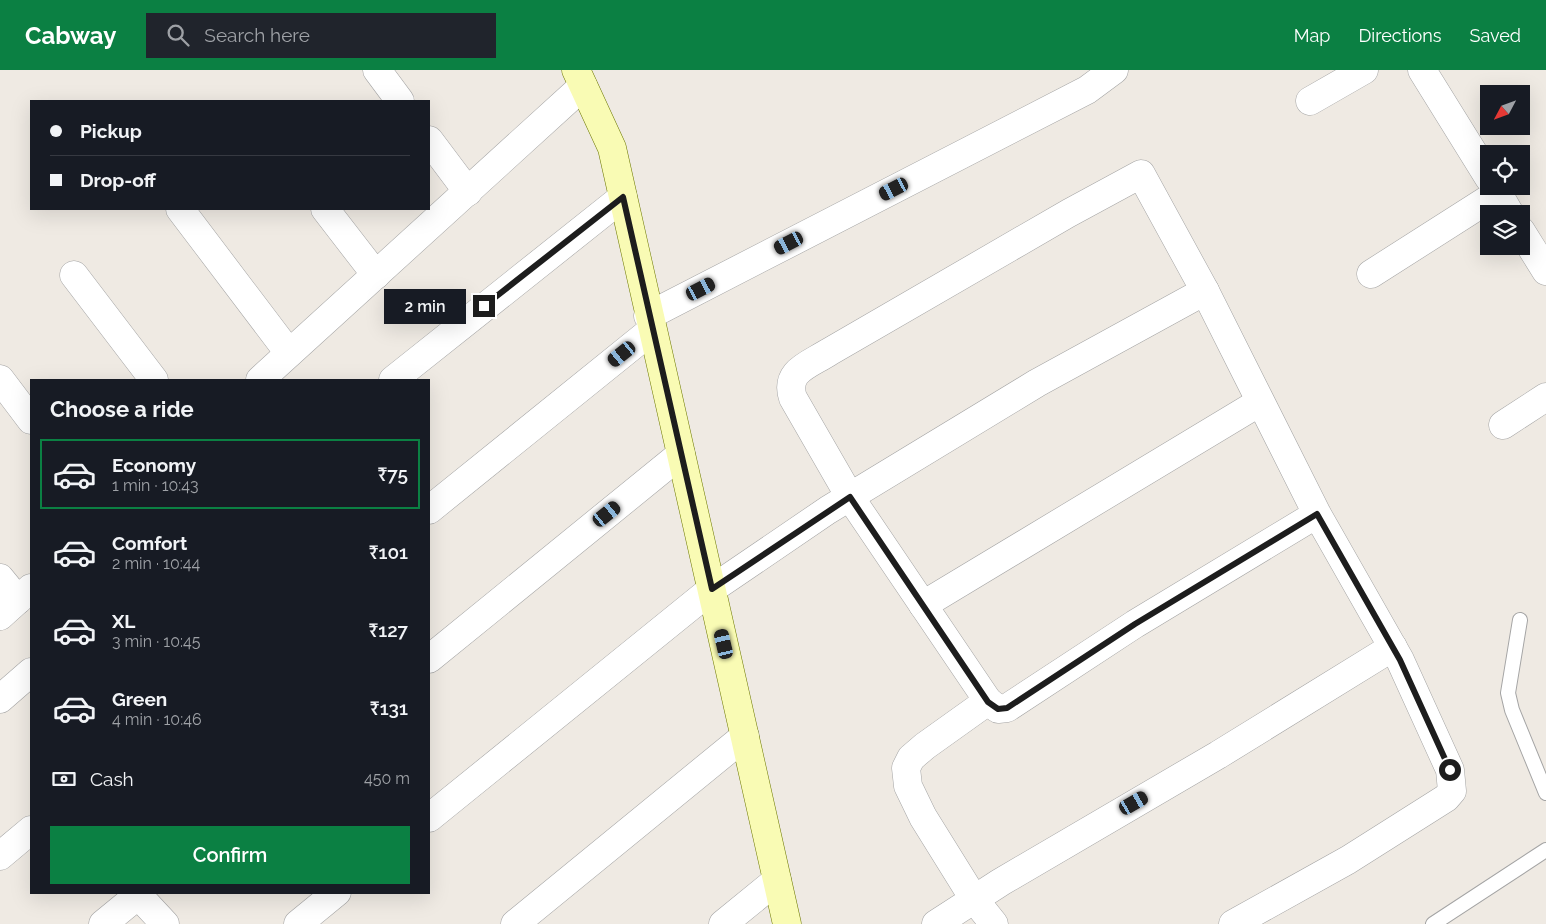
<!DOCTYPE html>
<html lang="en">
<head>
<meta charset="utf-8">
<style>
  body { margin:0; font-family:Raleway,sans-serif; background:#20242c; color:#f1f3f6; height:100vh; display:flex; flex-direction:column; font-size:19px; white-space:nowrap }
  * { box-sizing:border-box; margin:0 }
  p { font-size:16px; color:#9ea1a6 }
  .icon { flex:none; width:28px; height:28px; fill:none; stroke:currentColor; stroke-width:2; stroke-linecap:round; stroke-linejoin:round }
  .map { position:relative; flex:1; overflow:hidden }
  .panel { position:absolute; left:30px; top:309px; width:400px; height:515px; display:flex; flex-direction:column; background:#171b24; border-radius:0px; box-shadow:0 5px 20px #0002 }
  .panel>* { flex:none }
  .hud { position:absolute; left:30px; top:30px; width:400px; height:110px; border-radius:0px; box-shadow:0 5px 20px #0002; display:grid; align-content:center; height:110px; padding:0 20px; background:#171b24 }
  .needle { width:32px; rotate:229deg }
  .controls { position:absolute; left:1480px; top:15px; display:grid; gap:10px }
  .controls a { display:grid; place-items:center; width:50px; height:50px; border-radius:0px; background:#171b24; box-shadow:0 5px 20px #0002; font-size:25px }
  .end { position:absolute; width:22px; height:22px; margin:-11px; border:6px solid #1d1d1d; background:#fff; box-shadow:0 0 0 2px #fff }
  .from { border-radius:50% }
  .bubble { position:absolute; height:35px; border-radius:0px; background:#171b24; box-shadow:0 5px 20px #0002; font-size:16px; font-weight:600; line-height:35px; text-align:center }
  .car { position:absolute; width:15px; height:30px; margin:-15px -8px; border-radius:6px; box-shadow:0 0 4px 1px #0007; background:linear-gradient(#222 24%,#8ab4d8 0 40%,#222 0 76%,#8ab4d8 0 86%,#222 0) }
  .hud b { display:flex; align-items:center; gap:18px; height:48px; font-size:19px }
  .hud b+b { border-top:1px solid #363941 }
  .hud i { width:12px; height:12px; background:#f1f3f6 }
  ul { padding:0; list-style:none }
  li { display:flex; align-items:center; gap:15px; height:70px; margin:0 10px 8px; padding:0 10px; border:2px solid transparent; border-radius:0px }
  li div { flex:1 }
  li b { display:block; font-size:19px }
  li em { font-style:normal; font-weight:600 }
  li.selected { border-color:#0b8043 }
  li>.icon { width:45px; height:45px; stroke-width:1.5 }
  h2 { padding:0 20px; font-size:22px; line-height:60px }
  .pay { display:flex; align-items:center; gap:12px; height:55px; padding:0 20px; font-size:19px }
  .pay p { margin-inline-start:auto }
  .button { display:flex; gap:10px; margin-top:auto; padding:10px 20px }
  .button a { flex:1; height:58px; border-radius:0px; background:#0b8043; color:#fff; font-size:20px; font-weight:600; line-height:58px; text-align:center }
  header { display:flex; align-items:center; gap:30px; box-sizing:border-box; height:70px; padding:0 25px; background:#0b8043; color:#fff }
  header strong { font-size:24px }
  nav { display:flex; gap:28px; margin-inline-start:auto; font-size:18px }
  .search { width:350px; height:45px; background:#20242c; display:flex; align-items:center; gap:12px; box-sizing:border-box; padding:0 18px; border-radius:0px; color:#9ea1a6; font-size:19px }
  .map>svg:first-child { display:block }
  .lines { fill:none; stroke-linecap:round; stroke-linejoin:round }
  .service-casing { stroke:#a4a4a4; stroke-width:16 }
  .minor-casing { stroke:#a4a4a4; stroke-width:29 }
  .secondary-casing { stroke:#6c7701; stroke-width:29 }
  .service { stroke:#fff; stroke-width:14 }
  .minor { stroke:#fff; stroke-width:28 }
  .secondary { stroke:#f9fbb4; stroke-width:28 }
  .route { stroke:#1d1d1d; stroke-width:6 }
</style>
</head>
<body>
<header>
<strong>Cabway</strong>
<div class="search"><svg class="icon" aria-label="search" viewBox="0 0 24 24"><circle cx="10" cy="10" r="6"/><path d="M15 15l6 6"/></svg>Search here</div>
<nav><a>Map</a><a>Directions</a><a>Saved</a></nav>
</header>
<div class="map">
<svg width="1546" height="854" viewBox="0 0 1546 854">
  <rect width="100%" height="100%" fill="#efeae3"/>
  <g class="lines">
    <g class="service-casing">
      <g id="service">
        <path d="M 1520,550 L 1508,623 L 1512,640 L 1546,723"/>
        <path d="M 1433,854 L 1546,780"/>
      </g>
    </g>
    <g class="minor-casing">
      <g id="minor">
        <path d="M 377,0 L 400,31"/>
        <path d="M 1422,0 L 1489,108"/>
        <path d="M 1310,31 L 1364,0"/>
        <path d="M 429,70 L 468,122"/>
        <path d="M 1494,116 L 1510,144"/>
        <path d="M 180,139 L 289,283"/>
        <path d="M 325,139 L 376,205"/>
        <path d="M 1521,161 L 1546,201"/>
        <path d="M 1371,204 L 1498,123"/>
        <path d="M 74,205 L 154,310"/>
        <path d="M 648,246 L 1087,20 L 1114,0"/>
        <path d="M 0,309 L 31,350"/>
        <path d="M 260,310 L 583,16"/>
        <path d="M 393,310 L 623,127"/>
        <path d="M 1503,355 L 1546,327"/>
        <path d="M 429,440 L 652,260"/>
        <path d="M 0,508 L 18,530"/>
        <path d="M 923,535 L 1260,332"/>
        <path d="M 0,546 L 31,518"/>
        <path d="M 429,589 L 681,384"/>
        <path d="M 0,629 L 31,602"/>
        <path d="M 988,631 L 925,676 L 911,688 L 906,698 L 908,716 L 923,747 L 974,829 L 994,854"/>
        <path d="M 429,748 L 712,519 L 828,440 L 1037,313 L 1205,221"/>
        <path d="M 0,786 L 31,760"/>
        <path d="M 138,825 L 165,854"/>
        <path d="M 103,854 L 142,822"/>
        <path d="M 298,854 L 337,822"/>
        <path d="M 515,854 L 745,666"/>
        <path d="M 723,854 L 777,810"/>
        <path d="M 936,854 L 1001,812 L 1218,685 L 1393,577"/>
        <path d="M 1233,854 L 1348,790 L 1446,728 L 1452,721 L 1450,700 L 1400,590 L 1317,444 L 1205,221 L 1141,104 L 1069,143 L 829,282 C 809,295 784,301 793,328 L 850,427 L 988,631 L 998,639 L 1007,638 L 1135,554 L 1317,444"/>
      </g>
    </g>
    <g class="secondary-casing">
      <path id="secondary" d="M 576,0 L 612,78 L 787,854"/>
    </g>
    <use href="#service" class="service"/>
    <use href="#minor" class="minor"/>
    <use href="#secondary" class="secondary"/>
  </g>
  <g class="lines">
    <path class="route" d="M 484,236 L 623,127 L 712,519 L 850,427 L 988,632 L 998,639 L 1007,638 L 1135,554 L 1317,444 L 1400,590 L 1450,700"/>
  </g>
</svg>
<div class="controls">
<a><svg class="needle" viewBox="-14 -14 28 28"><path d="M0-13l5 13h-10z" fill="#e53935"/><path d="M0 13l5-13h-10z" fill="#9ea1a6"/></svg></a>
<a><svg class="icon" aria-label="locate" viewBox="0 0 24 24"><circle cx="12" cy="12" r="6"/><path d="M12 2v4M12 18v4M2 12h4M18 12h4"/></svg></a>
<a><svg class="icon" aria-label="layers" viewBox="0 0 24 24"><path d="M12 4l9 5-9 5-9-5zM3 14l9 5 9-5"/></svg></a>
</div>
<i class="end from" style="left:1450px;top:700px"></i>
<i class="end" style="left:484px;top:236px"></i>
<div class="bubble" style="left:384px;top:219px;width:82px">2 min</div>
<i class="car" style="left:894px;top:119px;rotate:243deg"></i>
<i class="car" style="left:789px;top:173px;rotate:243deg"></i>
<i class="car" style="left:701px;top:219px;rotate:63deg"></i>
<i class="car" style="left:622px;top:284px;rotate:231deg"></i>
<i class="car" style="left:607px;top:444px;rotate:51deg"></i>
<i class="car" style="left:724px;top:574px;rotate:347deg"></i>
<i class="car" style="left:1134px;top:733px;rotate:60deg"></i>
<div class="hud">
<b><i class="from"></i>Pickup</b>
<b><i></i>Drop-off</b>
</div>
<section class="panel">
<h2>Choose a ride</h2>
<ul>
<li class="selected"><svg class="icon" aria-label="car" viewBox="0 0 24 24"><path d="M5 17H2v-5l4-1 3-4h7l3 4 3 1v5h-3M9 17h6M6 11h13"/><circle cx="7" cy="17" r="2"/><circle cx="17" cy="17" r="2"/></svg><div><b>Economy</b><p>1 min · 10:43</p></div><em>₹75</em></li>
<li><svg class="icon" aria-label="car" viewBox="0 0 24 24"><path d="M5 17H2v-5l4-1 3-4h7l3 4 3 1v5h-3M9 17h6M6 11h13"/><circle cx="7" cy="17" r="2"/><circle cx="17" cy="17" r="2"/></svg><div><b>Comfort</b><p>2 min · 10:44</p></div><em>₹101</em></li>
<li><svg class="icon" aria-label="car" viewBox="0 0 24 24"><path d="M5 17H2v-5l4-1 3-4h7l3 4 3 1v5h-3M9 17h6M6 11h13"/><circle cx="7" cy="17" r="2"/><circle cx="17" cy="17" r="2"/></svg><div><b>XL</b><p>3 min · 10:45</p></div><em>₹127</em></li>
<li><svg class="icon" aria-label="car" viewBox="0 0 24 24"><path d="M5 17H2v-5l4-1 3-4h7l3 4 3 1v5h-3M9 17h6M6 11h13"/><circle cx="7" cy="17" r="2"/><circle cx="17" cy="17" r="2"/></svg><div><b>Green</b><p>4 min · 10:46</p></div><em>₹131</em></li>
</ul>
<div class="pay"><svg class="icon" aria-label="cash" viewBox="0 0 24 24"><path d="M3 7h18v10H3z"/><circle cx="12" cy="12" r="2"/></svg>Cash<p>450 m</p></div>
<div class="button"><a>Confirm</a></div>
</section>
</div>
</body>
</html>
